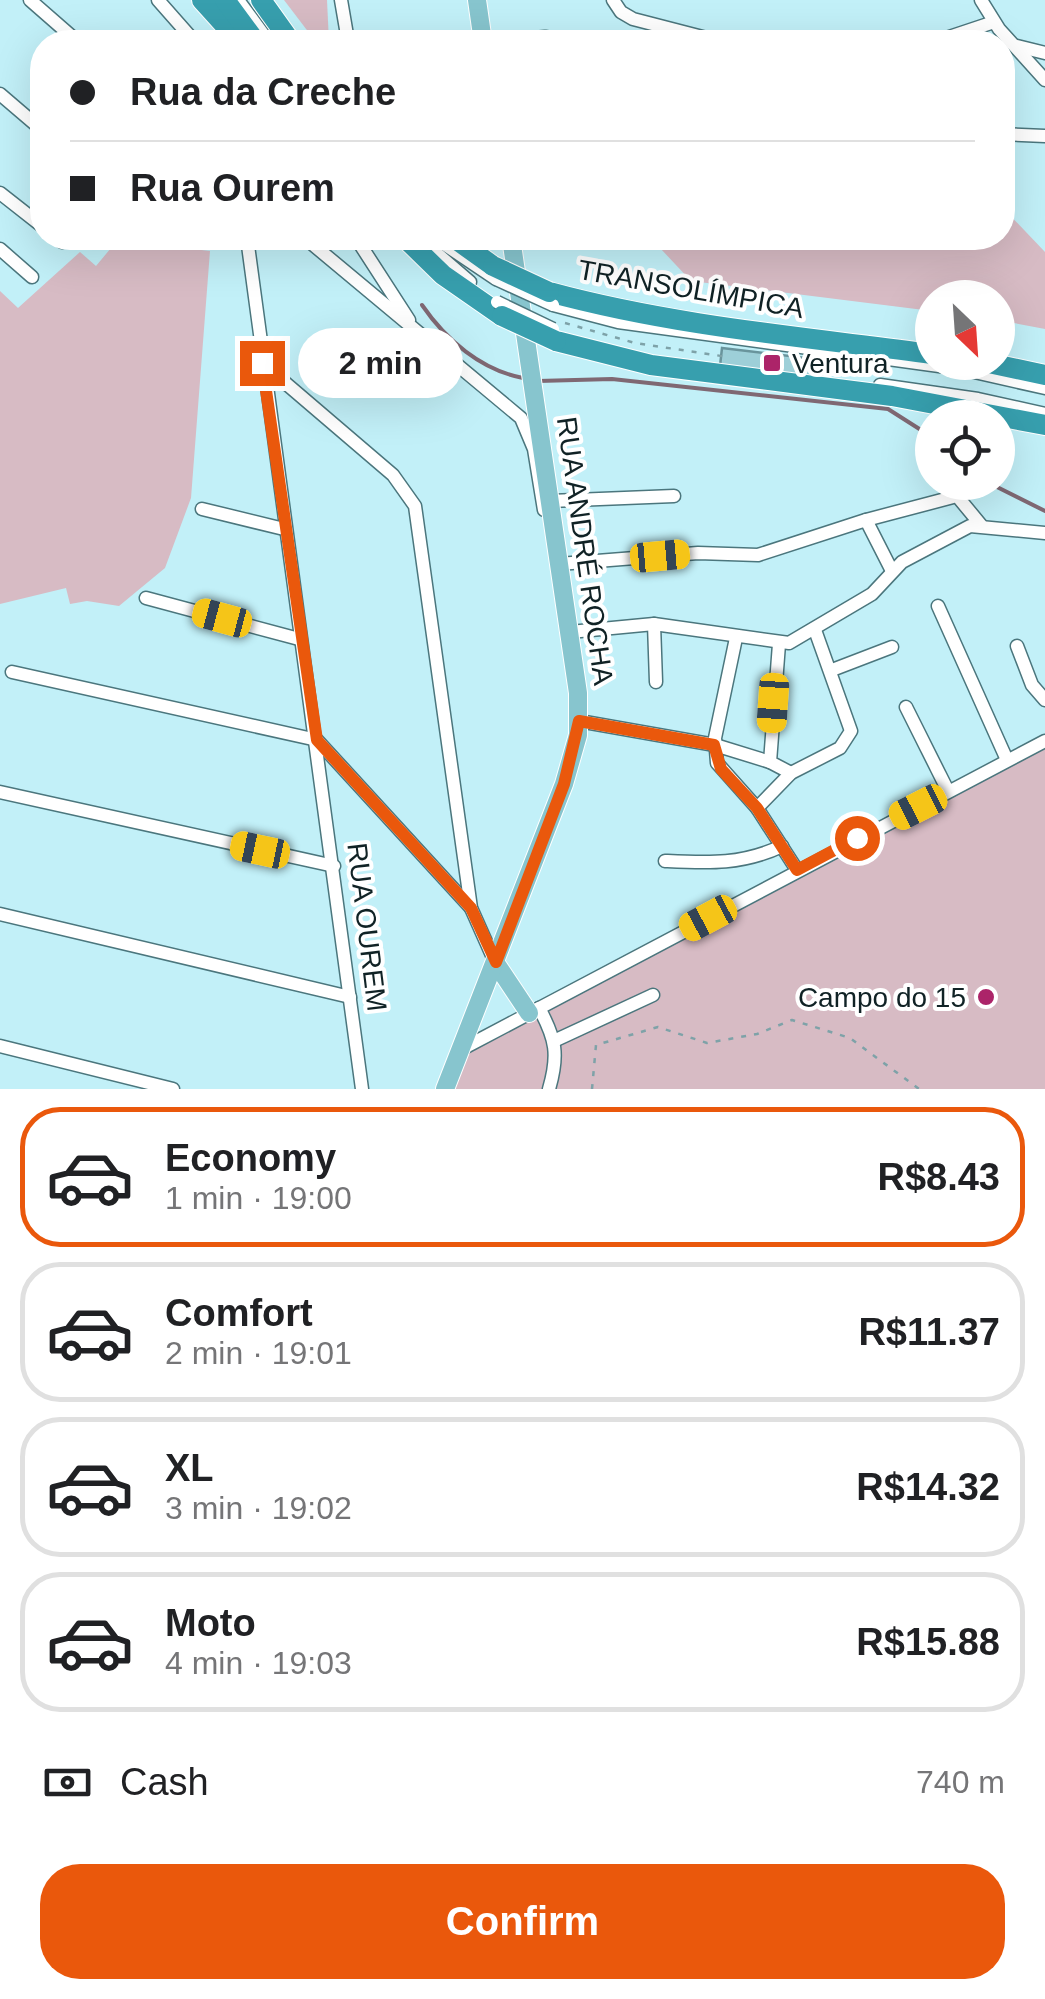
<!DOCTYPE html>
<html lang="en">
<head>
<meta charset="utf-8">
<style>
  body { margin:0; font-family:Arial,sans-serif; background:#f2f2f2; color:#202124; height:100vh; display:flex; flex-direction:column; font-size:38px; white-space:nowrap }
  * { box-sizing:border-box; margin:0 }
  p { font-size:32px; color:#757577 }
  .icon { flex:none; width:55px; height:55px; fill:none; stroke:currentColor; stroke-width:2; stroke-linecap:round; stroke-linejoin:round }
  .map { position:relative; height:1089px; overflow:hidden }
  .side { display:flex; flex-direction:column; background:#fff; flex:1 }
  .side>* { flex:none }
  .hud { position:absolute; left:30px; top:30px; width:985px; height:220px; border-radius:40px; box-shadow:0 10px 40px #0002; display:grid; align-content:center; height:220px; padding:0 40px; background:#fff }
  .needle { width:65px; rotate:155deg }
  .fabs { position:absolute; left:915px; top:280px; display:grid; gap:20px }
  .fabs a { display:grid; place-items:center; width:100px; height:100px; border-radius:50%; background:#fff; box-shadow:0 10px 40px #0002; font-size:50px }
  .end { position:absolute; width:45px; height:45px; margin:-22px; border:12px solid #ea580c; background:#fff; box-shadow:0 0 0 5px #fff }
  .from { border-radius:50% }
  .bubble { position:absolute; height:70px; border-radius:35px; background:#fff; box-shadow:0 10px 40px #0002; font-size:32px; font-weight:600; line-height:70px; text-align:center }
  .car { position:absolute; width:30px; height:60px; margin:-30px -15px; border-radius:12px; box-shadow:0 0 8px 2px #0007; background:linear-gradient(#f5c518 24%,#345 0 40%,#f5c518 0 76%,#345 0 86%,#f5c518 0) }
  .hud b { display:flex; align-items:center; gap:35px; height:95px; font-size:38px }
  .hud b+b { border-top:2px solid #e0e0e0 }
  .hud i { width:25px; height:25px; background:#202124 }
  ul { padding:18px 0 0; list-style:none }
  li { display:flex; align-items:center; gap:30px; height:140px; margin:0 20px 15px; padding:0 20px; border:5px solid #e0e0e0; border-radius:40px }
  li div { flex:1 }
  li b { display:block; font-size:38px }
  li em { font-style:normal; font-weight:600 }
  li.on { border-color:#ea580c }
  li>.icon { width:90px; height:90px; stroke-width:1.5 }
  .pay { display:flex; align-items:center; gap:25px; height:110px; padding:0 40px; font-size:38px }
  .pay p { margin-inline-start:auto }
  .button { display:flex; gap:20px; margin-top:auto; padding:20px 40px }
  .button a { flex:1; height:115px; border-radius:40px; background:#ea580c; color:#fff; font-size:40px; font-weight:600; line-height:115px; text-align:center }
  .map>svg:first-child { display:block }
  .green { fill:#d7bbc4 }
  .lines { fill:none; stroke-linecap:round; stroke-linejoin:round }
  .stream { stroke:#7f6873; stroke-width:4 }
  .building { fill:#9dcfd8; stroke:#69949c; stroke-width:2.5 }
  .minor-casing { stroke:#4b767d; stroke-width:15 }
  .major-casing { stroke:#fff; stroke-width:20 }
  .highway-casing { stroke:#fff; stroke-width:22 }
  .path { stroke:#7ea2a8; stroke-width:2.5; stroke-dasharray:5 8; stroke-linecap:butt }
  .minor { stroke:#fff; stroke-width:12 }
  .major { stroke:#87c5ce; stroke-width:18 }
  .highway { stroke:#379fae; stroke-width:20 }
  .minor-bridge-casing { stroke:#4b767d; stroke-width:15; stroke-linecap:butt }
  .highway-bridge-casing { stroke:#fff; stroke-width:22; stroke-linecap:butt }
  .minor-bridge { stroke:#fff; stroke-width:12 }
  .highway-bridge { stroke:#379fae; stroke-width:20 }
  .route { stroke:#ea580c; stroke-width:12 }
  .poi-dot { fill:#ac2469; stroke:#fff; stroke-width:4 }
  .labels { text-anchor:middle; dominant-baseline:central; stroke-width:8; stroke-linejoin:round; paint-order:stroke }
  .street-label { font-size:28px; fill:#102225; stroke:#fff }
  .poi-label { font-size:28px; fill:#102225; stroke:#fff; text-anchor:start }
</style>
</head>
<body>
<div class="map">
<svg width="1045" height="1089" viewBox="0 0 1045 1089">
  <rect width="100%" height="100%" fill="#c2f0f8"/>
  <g class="green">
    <path d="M 284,0 L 327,0 L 329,42 L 316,42 Z"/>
    <path d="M 1003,208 L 1045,252 L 1045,329 L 998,320 L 998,298 L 932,298 L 932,311 L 691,281 L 660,248 L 660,238 L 1002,238 Z"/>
    <path d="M 175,247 L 210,251 L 191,498 L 165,568 L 119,606 L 87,601 L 70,604 L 66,588 L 0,604 L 0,291 L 18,308 L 80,252 L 96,266 L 111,248 Z"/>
    <path d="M 1045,742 L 1045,1089 L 440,1089 L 462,1045 Z"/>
  </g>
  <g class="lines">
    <g class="stream">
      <path d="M 422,305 C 446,340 481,370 523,378"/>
      <path d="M 538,381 L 612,379 L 888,409 L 932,437"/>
      <path d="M 987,482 L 1045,511"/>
    </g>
  </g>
  <path class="building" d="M 722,348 L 824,360 L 821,378 L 720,366 Z"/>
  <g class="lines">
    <g class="minor-casing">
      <g id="minor">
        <path d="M 30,0 L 78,42"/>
        <path d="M 158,0 L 195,42"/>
        <path d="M 238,0 L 269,42"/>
        <path d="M 341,0 L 347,35"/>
        <path d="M 613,0 L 621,12 L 633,19 L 722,42"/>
        <path d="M 981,0 L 999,29 L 1045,80"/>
        <path d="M 490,42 L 545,37 L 576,42"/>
        <path d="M 934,42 L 994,22"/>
        <path d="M 1017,46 L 1045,53"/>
        <path d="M 0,94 L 42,130"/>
        <path d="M 1002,134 L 1045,136"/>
        <path d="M 0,193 L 42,226"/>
        <path d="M 57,238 L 62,242"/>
        <path d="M 247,238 L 362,1089"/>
        <path d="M 305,238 L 521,418 L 534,449 L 544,510"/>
        <path d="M 356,238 L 409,320"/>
        <path d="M 419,238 L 470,282"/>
        <path d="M 435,238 L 496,279"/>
        <path d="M 0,249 L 32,277"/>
        <path d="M 553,305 L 618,322 L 961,369 L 1045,388"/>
        <path d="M 262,363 L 393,475 L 415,506 L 471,908 L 495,962"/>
        <path d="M 880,385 L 978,399 L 1045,414"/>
        <path d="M 550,501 L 674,496"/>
        <path d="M 202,509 L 284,529"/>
        <path d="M 866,520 L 957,496 L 981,525"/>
        <path d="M 559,564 L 698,553 L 758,555 L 866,520 L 892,571"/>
        <path d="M 146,598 L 299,639"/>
        <path d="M 938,606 L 1007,760"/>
        <path d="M 654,624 L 656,682"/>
        <path d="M 570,632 L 654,624 L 789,643 L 872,594 L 902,562 L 970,526 L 1045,533"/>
        <path d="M 736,638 L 715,738 L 717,763 L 757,808 L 797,870"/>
        <path d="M 779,644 L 770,762 L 791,773"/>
        <path d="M 1017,646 L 1032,685 L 1045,700"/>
        <path d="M 832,670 L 892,647"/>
        <path d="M 12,672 L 317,740 L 471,908"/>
        <path d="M 906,707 L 948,791"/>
        <path d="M 579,721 L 715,745 L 770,762"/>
        <path d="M 0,792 L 334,866"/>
        <path d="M 757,808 L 791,773 L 840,748 L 851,731 L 815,630"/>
        <path d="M 665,861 C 708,863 742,865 782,846"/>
        <path d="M 0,914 L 350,997"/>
        <path d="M 539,1008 C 556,1039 559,1055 549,1089"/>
        <path d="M 556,1040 L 653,995"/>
        <path d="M 0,1046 L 173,1089"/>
        <path d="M 460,1050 L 1045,741"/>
      </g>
    </g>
    <g class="major-casing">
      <g id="major">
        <path d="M 477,0 L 483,42"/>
        <path d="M 495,962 L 529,1013"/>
        <path d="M 445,1089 L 564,784 L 578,735 L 578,693 L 511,238"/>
      </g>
    </g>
    <g class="highway-casing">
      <g id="highway">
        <path d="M 202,0 L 240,42"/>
        <path d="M 225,0 L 256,42"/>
        <path d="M 261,0 L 291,42"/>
        <path d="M 405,238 L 443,275 L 502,316"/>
        <path d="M 454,238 L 493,266"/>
        <path d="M 549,292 C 674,326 804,337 932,354"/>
        <path d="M 556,341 L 651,365 L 892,396 L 1045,425"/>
        <path d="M 984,362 L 1045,375"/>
      </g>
    </g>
    <g class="path">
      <path d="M 565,323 L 635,343 L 728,357"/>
      <path d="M 592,1089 L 596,1045 L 658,1027 L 707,1043 L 757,1034 L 792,1020 L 850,1038 L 919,1089"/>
    </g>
    <use href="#minor" class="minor"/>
    <use href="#major" class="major"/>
    <use href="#highway" class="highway"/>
    <g class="minor-bridge-casing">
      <g id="minor-bridge">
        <path d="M 496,279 L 553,305"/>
        <path d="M 497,302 L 553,329"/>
      </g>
    </g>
    <g class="highway-bridge-casing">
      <g id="highway-bridge">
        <path d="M 493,266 L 549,292"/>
        <path d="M 502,316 L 556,341"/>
      </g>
    </g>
    <use href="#minor-bridge" class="minor-bridge"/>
    <use href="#highway-bridge" class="highway-bridge"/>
  </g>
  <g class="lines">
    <path class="route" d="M 262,363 L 317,740 L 471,908 L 496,962 L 564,784 L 579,721 L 714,745 L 721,769 L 757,808 L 797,870 L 857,838"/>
  </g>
  <g class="poi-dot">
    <rect x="762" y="353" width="20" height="20" rx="5"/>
    <circle cx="986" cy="997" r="10"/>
  </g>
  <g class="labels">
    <g class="street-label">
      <text transform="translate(691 289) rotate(10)">TRANSOLÍMPICA</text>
      <text transform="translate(585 551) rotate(82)">RUA ANDRÉ ROCHA</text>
      <text transform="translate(367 927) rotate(83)">RUA OUREM</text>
    </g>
    <g class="poi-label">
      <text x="792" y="363">Ventura</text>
      <text x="966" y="997" text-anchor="end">Campo do 15</text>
    </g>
  </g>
</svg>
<div class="fabs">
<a><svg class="needle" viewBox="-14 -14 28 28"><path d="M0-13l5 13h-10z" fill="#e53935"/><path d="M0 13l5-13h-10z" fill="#757577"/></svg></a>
<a><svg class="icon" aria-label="locate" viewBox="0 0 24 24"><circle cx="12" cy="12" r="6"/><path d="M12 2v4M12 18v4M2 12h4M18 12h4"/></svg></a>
</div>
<i class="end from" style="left:857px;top:838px"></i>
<i class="end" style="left:262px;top:363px"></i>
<div class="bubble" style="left:298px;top:328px;width:165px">2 min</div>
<i class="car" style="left:660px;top:556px;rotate:85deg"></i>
<i class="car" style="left:222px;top:618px;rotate:285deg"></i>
<i class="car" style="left:773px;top:703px;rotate:184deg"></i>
<i class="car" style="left:918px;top:807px;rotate:243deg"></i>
<i class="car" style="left:260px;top:850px;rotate:282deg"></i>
<i class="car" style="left:708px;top:918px;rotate:242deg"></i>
<div class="hud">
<b><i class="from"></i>Rua da Creche</b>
<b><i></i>Rua Ourem</b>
</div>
</div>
<section class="side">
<ul>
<li class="on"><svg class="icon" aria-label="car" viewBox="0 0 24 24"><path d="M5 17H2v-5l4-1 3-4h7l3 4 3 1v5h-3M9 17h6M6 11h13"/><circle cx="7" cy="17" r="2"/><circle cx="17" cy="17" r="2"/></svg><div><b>Economy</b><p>1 min · 19:00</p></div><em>R$8.43</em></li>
<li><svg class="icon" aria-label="car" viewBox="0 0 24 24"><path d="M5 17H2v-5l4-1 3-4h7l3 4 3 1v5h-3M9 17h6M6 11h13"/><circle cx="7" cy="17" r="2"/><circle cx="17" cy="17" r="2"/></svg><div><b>Comfort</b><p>2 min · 19:01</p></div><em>R$11.37</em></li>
<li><svg class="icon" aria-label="car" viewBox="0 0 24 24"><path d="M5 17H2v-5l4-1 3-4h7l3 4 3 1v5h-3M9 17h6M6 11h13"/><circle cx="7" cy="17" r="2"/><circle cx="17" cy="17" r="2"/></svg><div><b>XL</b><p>3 min · 19:02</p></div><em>R$14.32</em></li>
<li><svg class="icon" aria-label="car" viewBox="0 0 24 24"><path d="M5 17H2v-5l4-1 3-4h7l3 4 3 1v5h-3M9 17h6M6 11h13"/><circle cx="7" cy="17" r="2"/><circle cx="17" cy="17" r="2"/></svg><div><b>Moto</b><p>4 min · 19:03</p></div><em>R$15.88</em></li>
</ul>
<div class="pay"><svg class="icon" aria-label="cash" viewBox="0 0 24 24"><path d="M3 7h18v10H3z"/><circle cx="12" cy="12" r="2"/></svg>Cash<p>740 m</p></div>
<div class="button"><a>Confirm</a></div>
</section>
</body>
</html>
